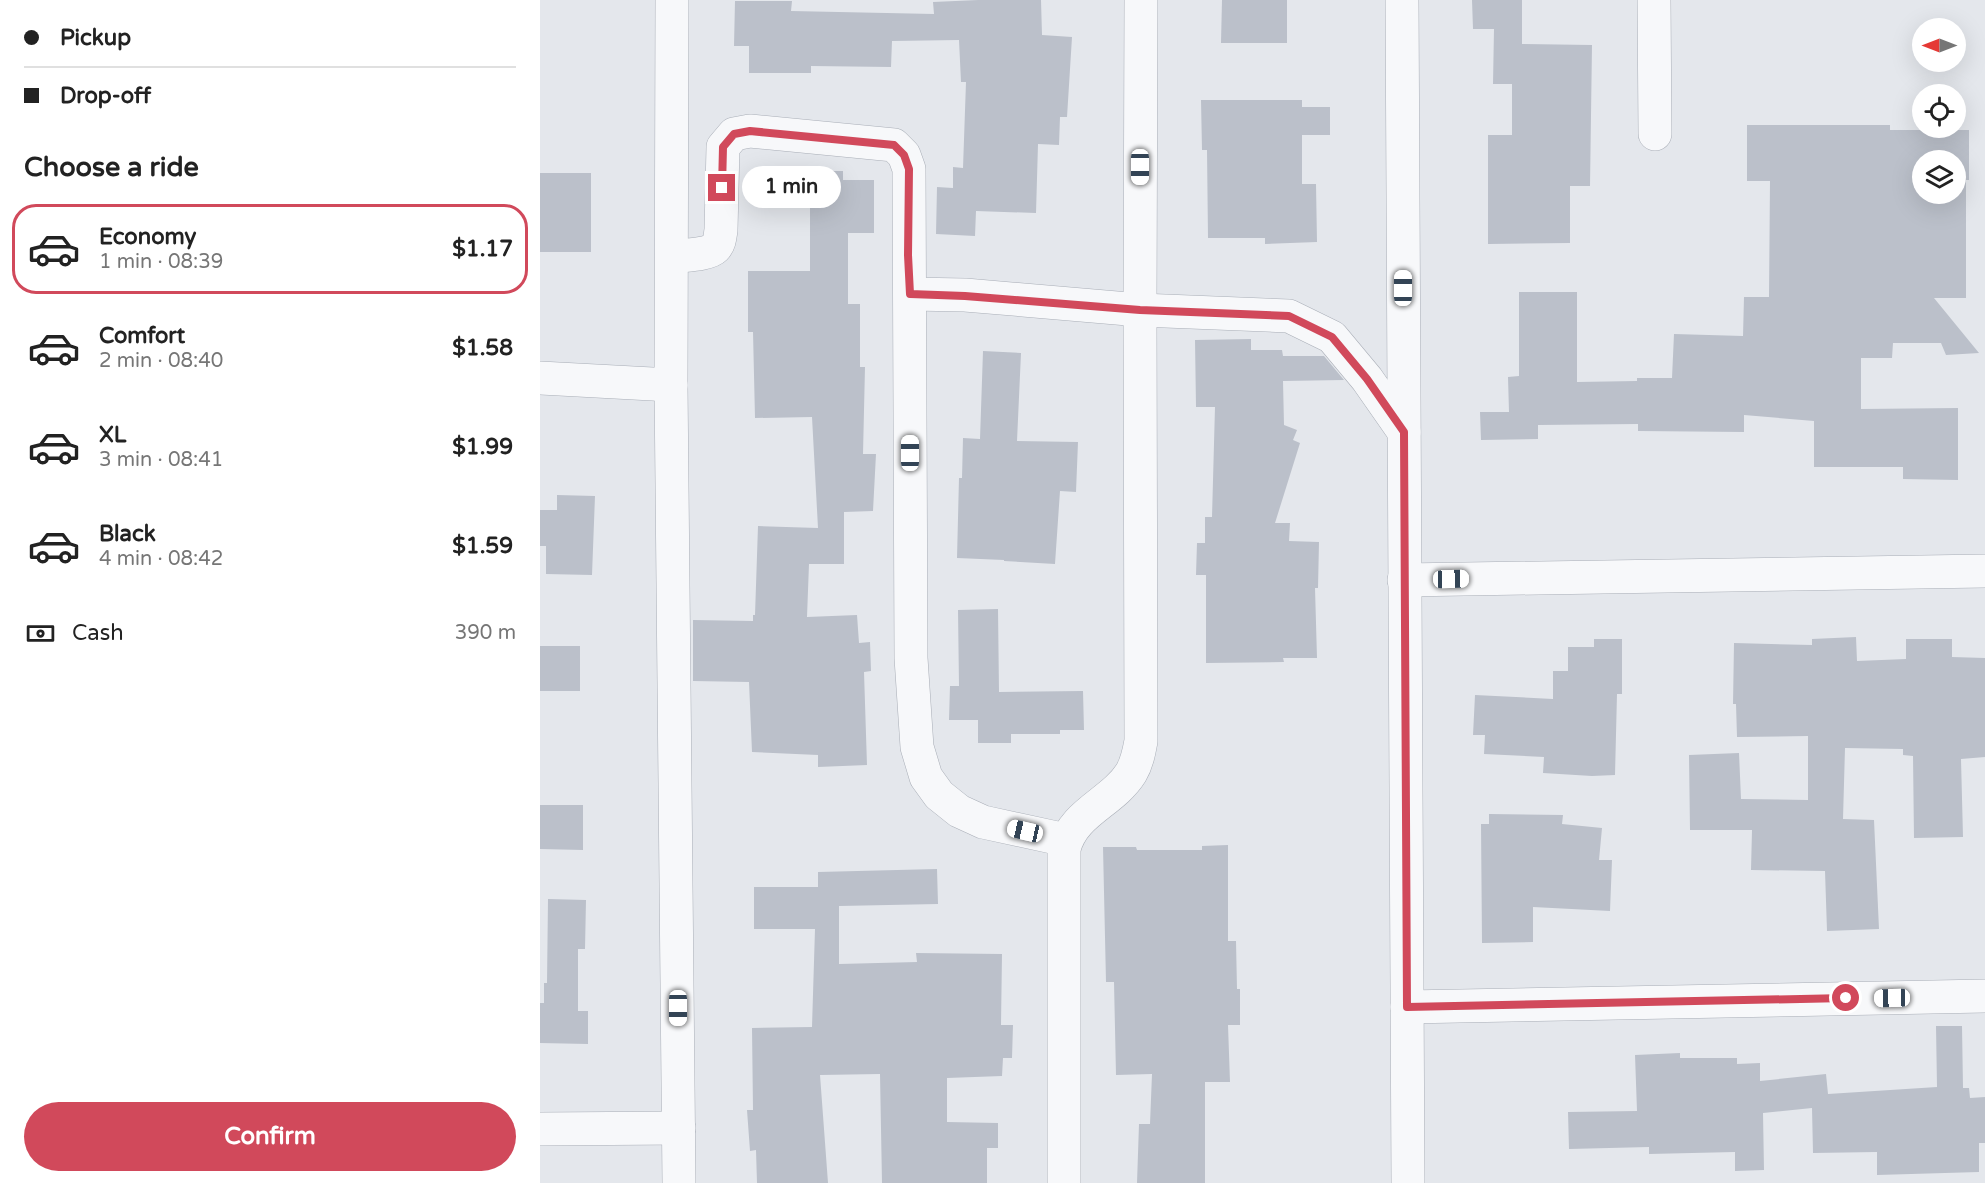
<!DOCTYPE html>
<html lang="en">
<head>
<meta charset="utf-8">
<style>
  body { margin:0; font-family:"Varela Round",sans-serif; background:#f6f6f6; color:#222; height:100vh; display:flex; flex-direction:column; font-size:22px; white-space:nowrap }
  * { box-sizing:border-box; margin:0 }
  p { font-size:20px; color:#767676 }
  .icon { flex:none; width:33px; height:33px; fill:none; stroke:currentColor; stroke-width:2; stroke-linecap:round; stroke-linejoin:round }
  .map { position:relative; flex:1; overflow:hidden }
  .side { display:flex; flex-direction:column; background:#fff; width:540px }
  .side>* { flex:none }
  .hud { display:grid; align-content:center; height:132px; padding:0 24px; background:#fff }
  .needle { width:39px; rotate:270deg }
  .tools { position:absolute; left:1372px; top:18px; display:grid; gap:12px }
  .tools a { display:grid; place-items:center; width:54px; height:54px; border-radius:50%; background:#fff; box-shadow:0 6px 24px #0002; font-size:30px }
  .end { position:absolute; width:27px; height:27px; margin:-14px; border:8px solid #d1495b; background:#fff; box-shadow:0 0 0 3px #fff }
  .from { border-radius:50% }
  .bubble { position:absolute; height:42px; border-radius:21px; background:#fff; box-shadow:0 6px 24px #0002; font-size:20px; font-weight:800; line-height:42px; text-align:center }
  .car { position:absolute; width:18px; height:36px; margin:-18px -9px; border-radius:8px; box-shadow:0 0 4px 2px #0007; background:linear-gradient(#fff 24%,#345 0 40%,#fff 0 76%,#345 0 86%,#fff 0) }
  .hud b { display:flex; align-items:center; gap:21px; height:57px; font-size:22px }
  .hud b+b { border-top:2px solid #e0e0e0 }
  .hud i { width:15px; height:15px; background:#222 }
  ul { padding:0; list-style:none }
  li { display:flex; align-items:center; gap:18px; height:90px; margin:0 12px 9px; padding:0 12px; border:3px solid transparent; border-radius:24px }
  li div { flex:1 }
  li b { display:block; font-size:22px }
  li em { font-style:normal; font-weight:800 }
  li.on { border-color:#d1495b }
  li>.icon { width:54px; height:54px; stroke-width:1.5 }
  h2 { padding:0 24px; font-size:27px; line-height:72px }
  .pay { display:flex; align-items:center; gap:15px; height:66px; padding:0 24px; font-size:22px }
  .pay p { margin-inline-start:auto }
  .button { display:flex; gap:12px; margin-top:auto; padding:12px 24px }
  .button a { flex:1; height:69px; border-radius:36px; background:#d1495b; color:#fff; font-size:24px; font-weight:800; line-height:69px; text-align:center }
  main { display:flex; flex:1; min-height:0 }
  .map>svg:first-child { display:block }
  .building { fill:#bbc0ca; fill-rule:evenodd }
  .lines { fill:none; stroke-linecap:round; stroke-linejoin:round }
  .minor-casing { stroke:#a9aeb7; stroke-width:34 }
  .tertiary-casing { stroke:#a9aeb7; stroke-width:34 }
  .minor { stroke:#f7f8fa; stroke-width:33 }
  .tertiary { stroke:#f7f8fa; stroke-width:33 }
  .route { stroke:#d1495b; stroke-width:8 }
</style>
</head>
<body>
<main>
<section class="side">
<div class="hud">
<b><i class="from"></i>Pickup</b>
<b><i></i>Drop-off</b>
</div>
<h2>Choose a ride</h2>
<ul>
<li class="on"><svg class="icon" aria-label="car" viewBox="0 0 24 24"><path d="M5 17H2v-5l4-1 3-4h7l3 4 3 1v5h-3M9 17h6M6 11h13"/><circle cx="7" cy="17" r="2"/><circle cx="17" cy="17" r="2"/></svg><div><b>Economy</b><p>1 min · 08:39</p></div><em>$1.17</em></li>
<li><svg class="icon" aria-label="car" viewBox="0 0 24 24"><path d="M5 17H2v-5l4-1 3-4h7l3 4 3 1v5h-3M9 17h6M6 11h13"/><circle cx="7" cy="17" r="2"/><circle cx="17" cy="17" r="2"/></svg><div><b>Comfort</b><p>2 min · 08:40</p></div><em>$1.58</em></li>
<li><svg class="icon" aria-label="car" viewBox="0 0 24 24"><path d="M5 17H2v-5l4-1 3-4h7l3 4 3 1v5h-3M9 17h6M6 11h13"/><circle cx="7" cy="17" r="2"/><circle cx="17" cy="17" r="2"/></svg><div><b>XL</b><p>3 min · 08:41</p></div><em>$1.99</em></li>
<li><svg class="icon" aria-label="car" viewBox="0 0 24 24"><path d="M5 17H2v-5l4-1 3-4h7l3 4 3 1v5h-3M9 17h6M6 11h13"/><circle cx="7" cy="17" r="2"/><circle cx="17" cy="17" r="2"/></svg><div><b>Black</b><p>4 min · 08:42</p></div><em>$1.59</em></li>
</ul>
<div class="pay"><svg class="icon" aria-label="cash" viewBox="0 0 24 24"><path d="M3 7h18v10H3z"/><circle cx="12" cy="12" r="2"/></svg>Cash<p>390 m</p></div>
<div class="button"><a>Confirm</a></div>
</section>
<div class="map">
<svg width="1445" height="1183" viewBox="0 0 1445 1183">
  <rect width="100%" height="100%" fill="#e4e7ec"/>
  <g class="building">
    <path d="M 438,0 L 501,0 L 502,35 L 532,37 L 527,117 L 520,117 L 519,145 L 498,144 L 496,213 L 436,211 L 435,236 L 396,234 L 397,187 L 413,188 L 413,167 L 423,168 L 426,82 L 421,82 L 419,40 L 352,41 L 351,67 L 271,66 L 271,73 L 209,73 L 209,46 L 194,46 L 195,1 L 252,1 L 251,11 L 394,14 L 393,2 Z"/>
    <path d="M 682,0 L 747,0 L 747,43 L 681,43 Z"/>
    <path d="M 932,0 L 982,0 L 982,44 L 1052,45 L 1050,186 L 1030,186 L 1030,243 L 948,244 L 948,135 L 972,135 L 972,84 L 953,84 L 954,29 L 933,29 Z"/>
    <path d="M 661,100 L 762,100 L 762,107 L 790,107 L 790,135 L 762,135 L 762,184 L 776,184 L 777,242 L 725,244 L 725,238 L 668,238 L 667,150 L 662,150 Z"/>
    <path d="M 1207,125 L 1350,125 L 1350,130 L 1429,130 L 1429,180 L 1426,180 L 1426,298 L 1394,298 L 1439,353 L 1406,355 L 1401,343 L 1353,343 L 1352,358 L 1321,358 L 1321,409 L 1418,408 L 1418,480 L 1363,479 L 1363,467 L 1274,467 L 1274,421 L 1204,415 L 1204,432 L 1098,431 L 1098,424 L 998,425 L 998,439 L 941,440 L 940,412 L 969,412 L 968,377 L 979,376 L 979,292 L 1037,292 L 1037,382 L 1097,381 L 1097,378 L 1132,378 L 1134,334 L 1203,336 L 1204,297 L 1229,297 L 1230,181 L 1207,181 ZM 1383,160 L 1416,160 L 1416,194 L 1383,194 Z"/>
    <path d="M 251,171 L 303,171 L 303,180 L 334,180 L 334,233 L 308,233 L 308,304 L 320,304 L 320,367 L 325,367 L 323,454 L 336,454 L 333,511 L 304,512 L 304,564 L 269,564 L 267,617 L 317,615 L 319,643 L 330,642 L 331,671 L 324,672 L 327,765 L 278,767 L 278,755 L 212,752 L 209,682 L 153,681 L 153,620 L 213,621 L 213,615 L 215,615 L 218,526 L 278,528 L 272,417 L 215,418 L 213,332 L 208,332 L 208,271 L 270,271 L 270,203 L 252,203 Z"/>
    <rect x="0" y="173" width="51" height="79"/>
    <path d="M 711,339 L 711,350 L 742,350 L 743,356 L 784,356 L 804,380 L 743,381 L 744,425 L 757,430 L 753,440 L 760,443 L 735,523 L 750,523 L 749,541 L 779,542 L 778,588 L 775,588 L 777,658 L 743,658 L 744,662 L 666,663 L 666,575 L 656,575 L 657,543 L 665,543 L 665,517 L 672,517 L 675,407 L 656,407 L 655,340 Z"/>
    <path d="M 443,351 L 481,353 L 477,441 L 538,442 L 536,492 L 520,491 L 515,564 L 464,561 L 464,560 L 417,558 L 419,478 L 422,478 L 423,438 L 440,439 Z"/>
    <path d="M 17,495 L 55,496 L 52,575 L 6,574 L 6,546 L 0,546 L 0,510 L 17,510 Z"/>
    <path d="M 458,609 L 459,692 L 543,691 L 544,730 L 520,730 L 520,734 L 471,734 L 471,743 L 438,743 L 438,720 L 409,720 L 410,686 L 419,686 L 418,610 Z"/>
    <path d="M 1316,637 L 1317,661 L 1366,659 L 1366,639 L 1412,639 L 1412,657 L 1445,658 L 1445,757 L 1421,759 L 1423,837 L 1374,838 L 1373,756 L 1363,755 L 1363,749 L 1305,748 L 1303,819 L 1334,820 L 1339,929 L 1287,931 L 1285,871 L 1211,870 L 1212,830 L 1150,830 L 1149,755 L 1199,753 L 1201,799 L 1268,800 L 1268,736 L 1197,737 L 1196,704 L 1193,704 L 1194,643 L 1272,645 L 1272,639 Z"/>
    <path d="M 1054,639 L 1082,639 L 1082,694 L 1077,694 L 1075,775 L 1052,776 L 1003,773 L 1004,757 L 944,754 L 945,735 L 933,735 L 935,695 L 1013,699 L 1013,671 L 1028,671 L 1028,647 L 1054,647 Z"/>
    <rect x="0" y="646" width="40" height="45"/>
    <path d="M 0,805 L 43,805 L 43,850 L 0,849 Z"/>
    <path d="M 949,814 L 1023,815 L 1022,824 L 1062,828 L 1059,860 L 1072,860 L 1070,911 L 993,907 L 993,942 L 942,943 L 941,824 L 949,824 Z"/>
    <path d="M 688,845 L 688,941 L 696,941 L 697,989 L 700,989 L 700,1025 L 688,1025 L 690,1082 L 665,1082 L 665,1183 L 597,1183 L 599,1124 L 610,1124 L 612,1074 L 576,1075 L 574,982 L 566,982 L 563,847 L 596,847 L 597,850 L 662,850 L 662,846 Z"/>
    <path d="M 397,869 L 398,904 L 299,906 L 299,964 L 377,962 L 376,953 L 462,954 L 461,1025 L 473,1025 L 472,1058 L 463,1058 L 462,1076 L 407,1078 L 407,1122 L 458,1123 L 458,1148 L 447,1148 L 447,1183 L 342,1183 L 340,1074 L 280,1075 L 288,1183 L 217,1183 L 216,1150 L 210,1151 L 207,1110 L 213,1110 L 212,1028 L 272,1027 L 275,929 L 214,929 L 214,887 L 278,887 L 278,872 Z"/>
    <path d="M 8,899 L 46,900 L 45,949 L 38,949 L 38,1011 L 48,1011 L 48,1044 L 0,1043 L 0,1003 L 4,1003 L 4,983 L 7,983 Z"/>
    <path d="M 1396,1026 L 1422,1026 L 1423,1088 L 1429,1088 L 1430,1098 L 1445,1097 L 1445,1143 L 1439,1143 L 1439,1172 L 1337,1175 L 1337,1152 L 1273,1153 L 1272,1108 L 1223,1113 L 1224,1170 L 1195,1171 L 1195,1152 L 1109,1154 L 1109,1147 L 1029,1149 L 1028,1112 L 1097,1111 L 1095,1055 L 1140,1053 L 1140,1058 L 1197,1058 L 1197,1064 L 1220,1063 L 1220,1081 L 1286,1074 L 1288,1094 L 1397,1087 Z"/>
  </g>
  <g class="lines">
    <g class="minor-casing">
      <g id="minor">
        <path d="M 132,0 L 131,385 L 139,1183"/>
        <path d="M 1114,0 L 1115,134"/>
        <path d="M 132,257 C 142,255 168,255 175,248 C 180,243 180,236 181,230 L 183,147 L 194,134 L 210,131 L 354,145 L 364,155 L 369,169 L 371,658 L 377,747 L 386,777 L 399,795 L 419,811 L 443,822 L 526,840"/>
        <path d="M 370,294 L 425,295 L 600,310 L 749,316 L 792,337 L 827,379 L 864,432"/>
        <path d="M 0,378 L 131,385"/>
        <path d="M 864,580 L 1445,571"/>
        <path d="M 867,1007 L 1445,996"/>
        <path d="M 0,1129 L 139,1128"/>
        <path d="M 524,1183 L 524,849 C 533,812 572,803 591,773 C 597,763 599,752 601,741 L 600,310 L 601,0"/>
      </g>
    </g>
    <g class="tertiary-casing">
      <path id="tertiary" d="M 862,0 L 868,1183"/>
    </g>
    <use href="#minor" class="minor"/>
    <use href="#tertiary" class="tertiary"/>
  </g>
  <g class="lines">
    <path class="route" d="M 182,188 L 183,147 L 194,134 L 210,131 L 354,145 L 364,155 L 369,169 L 368,255 L 370,294 L 425,296 L 600,310 L 749,316 L 792,337 L 827,379 L 864,432 L 867,1007 L 1306,998"/>
  </g>
</svg>
<div class="tools">
<a><svg class="needle" viewBox="-14 -14 28 28"><path d="M0-13l5 13h-10z" fill="#e53935"/><path d="M0 13l5-13h-10z" fill="#767676"/></svg></a>
<a><svg class="icon" aria-label="locate" viewBox="0 0 24 24"><circle cx="12" cy="12" r="6"/><path d="M12 2v4M12 18v4M2 12h4M18 12h4"/></svg></a>
<a><svg class="icon" aria-label="layers" viewBox="0 0 24 24"><path d="M12 4l9 5-9 5-9-5zM3 14l9 5 9-5"/></svg></a>
</div>
<i class="end from" style="left:1306px;top:998px"></i>
<i class="end" style="left:182px;top:188px"></i>
<div class="bubble" style="left:202px;top:166px;width:99px">1 min</div>
<i class="car" style="left:600px;top:167px;rotate:180deg"></i>
<i class="car" style="left:863px;top:288px;rotate:0deg"></i>
<i class="car" style="left:370px;top:453px;rotate:0deg"></i>
<i class="car" style="left:911px;top:579px;rotate:89deg"></i>
<i class="car" style="left:485px;top:831px;rotate:283deg"></i>
<i class="car" style="left:1352px;top:998px;rotate:269deg"></i>
<i class="car" style="left:138px;top:1008px;rotate:180deg"></i>
</div>
</main>
</body>
</html>
